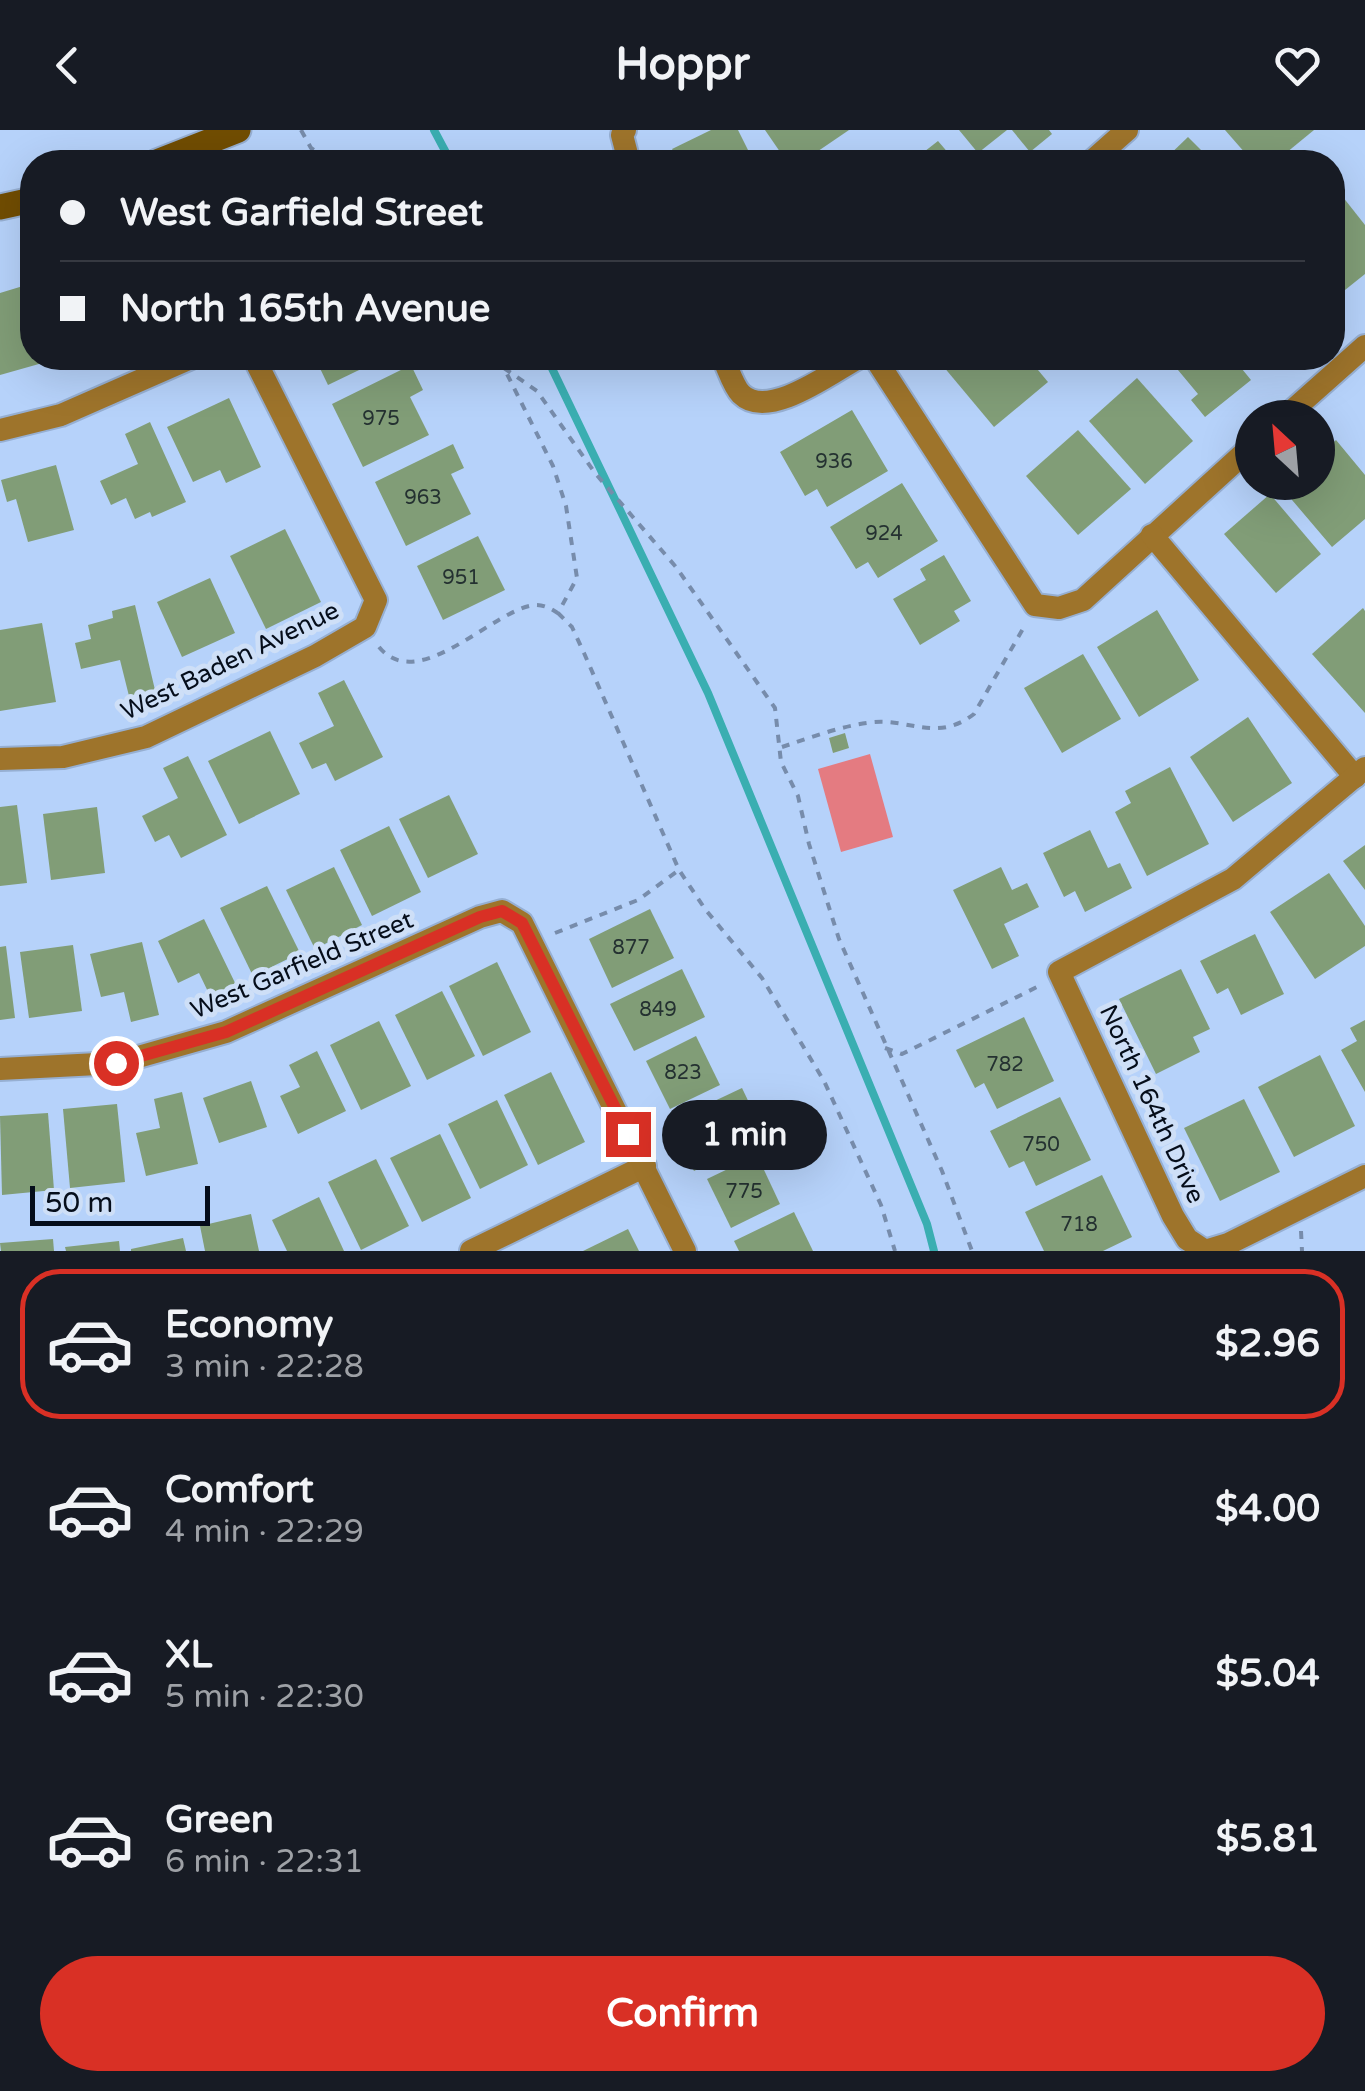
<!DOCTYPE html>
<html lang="en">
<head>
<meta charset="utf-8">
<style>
  body { margin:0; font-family:"Varela Round",sans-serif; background:#20242c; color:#f1f3f6; height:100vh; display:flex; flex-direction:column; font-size:38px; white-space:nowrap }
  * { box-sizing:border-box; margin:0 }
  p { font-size:32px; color:#9ea1a6 }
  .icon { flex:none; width:55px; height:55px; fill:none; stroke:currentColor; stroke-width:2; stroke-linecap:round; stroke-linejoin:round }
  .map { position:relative; height:1121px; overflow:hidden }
  .sheet { display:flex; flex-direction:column; background:#171b24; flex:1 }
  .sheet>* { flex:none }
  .top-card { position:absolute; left:20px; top:20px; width:1325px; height:220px; border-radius:40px; box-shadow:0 10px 40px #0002; display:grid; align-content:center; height:220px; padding:0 40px; background:#171b24 }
  .needle { width:65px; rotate:334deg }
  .buttons { position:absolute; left:1235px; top:270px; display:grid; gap:20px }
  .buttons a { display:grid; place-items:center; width:100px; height:100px; border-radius:50%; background:#171b24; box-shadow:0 10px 40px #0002; font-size:50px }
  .scale { position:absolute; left:30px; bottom:25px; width:180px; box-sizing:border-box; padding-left:10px; border:5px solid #050d1a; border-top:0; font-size:28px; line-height:35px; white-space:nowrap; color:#050d1a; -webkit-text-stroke:8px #cedff7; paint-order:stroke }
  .end { position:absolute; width:45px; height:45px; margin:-22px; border:12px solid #d93025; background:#fff; box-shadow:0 0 0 5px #fff }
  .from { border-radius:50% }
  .bubble { position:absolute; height:70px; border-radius:35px; background:#171b24; box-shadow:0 10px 40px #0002; font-size:32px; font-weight:700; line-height:70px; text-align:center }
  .top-card b { display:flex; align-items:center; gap:35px; height:95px; font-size:38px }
  .top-card b+b { border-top:2px solid #363941 }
  .top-card i { width:25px; height:25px; background:#f1f3f6 }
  ul { padding:18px 0 0; list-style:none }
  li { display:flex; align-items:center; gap:30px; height:150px; margin:0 20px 15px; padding:0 20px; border:5px solid transparent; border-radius:40px }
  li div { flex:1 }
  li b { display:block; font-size:38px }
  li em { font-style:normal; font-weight:700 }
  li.selected { border-color:#d93025 }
  li>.icon { width:90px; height:90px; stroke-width:1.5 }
  .cta { display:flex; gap:20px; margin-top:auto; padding:20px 40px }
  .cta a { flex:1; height:115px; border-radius:60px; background:#d93025; color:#fff; font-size:40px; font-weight:700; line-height:115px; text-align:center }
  header { display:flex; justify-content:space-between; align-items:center; height:130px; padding:0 40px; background:#171b24; font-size:45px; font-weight:700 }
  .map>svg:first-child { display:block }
  .grass { fill:#e47b81 }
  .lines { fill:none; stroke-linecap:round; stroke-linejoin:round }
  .stream { stroke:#3aaeb1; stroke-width:8 }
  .building { fill:#819d77 }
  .street-casing { stroke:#96afd2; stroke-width:26 }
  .secondary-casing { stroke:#96afd2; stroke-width:29 }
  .path { stroke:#778cab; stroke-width:4; stroke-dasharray:8 8; stroke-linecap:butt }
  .street { stroke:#9e742b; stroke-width:22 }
  .secondary { stroke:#714d02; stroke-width:25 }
  .route { stroke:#d93025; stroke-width:12 }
  .labels { text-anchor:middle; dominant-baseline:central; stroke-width:10; stroke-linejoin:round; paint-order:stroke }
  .number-label { font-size:20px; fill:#243131 }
  .street-label { font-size:25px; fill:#050d1a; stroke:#cedff7 }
</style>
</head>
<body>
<header><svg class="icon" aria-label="back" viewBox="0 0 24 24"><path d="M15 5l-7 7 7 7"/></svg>Hoppr<svg class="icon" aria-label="heart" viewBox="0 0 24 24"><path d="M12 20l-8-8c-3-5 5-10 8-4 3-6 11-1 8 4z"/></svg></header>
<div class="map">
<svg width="1365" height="1121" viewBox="0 0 1365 1121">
  <rect width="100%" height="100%" fill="#b6d2fa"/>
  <path class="grass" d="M 870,624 L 893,707 L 841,722 L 818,639 Z"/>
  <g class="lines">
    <g class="stream">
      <path d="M 434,0 L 451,32"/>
      <path d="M 547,228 L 708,563 L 927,1094 L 934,1121"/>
    </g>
  </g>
  <g class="building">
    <path d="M 711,0 L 738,0 L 754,32 L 679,32 L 672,19 Z"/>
    <path d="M 765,0 L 849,0 L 802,32 L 787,32 Z"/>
    <path d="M 959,0 L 1007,0 L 978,23 Z"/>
    <path d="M 1012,0 L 1049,0 L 1052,4 L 1030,22 Z"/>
    <path d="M 1225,0 L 1314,0 L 1275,32 L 1253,32 Z"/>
    <path d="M 1188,7 L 1213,32 L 1162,32 Z"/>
    <path d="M 938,11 L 956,32 L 911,32 Z"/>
    <path d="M 1335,57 L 1365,95 L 1365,144 L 1335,168 L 1332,59 Z"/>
    <path d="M 23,156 L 32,187 L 32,228 L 44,228 L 46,232 L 0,245 L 0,163 Z"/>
    <path d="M 315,228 L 384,228 L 328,255 Z"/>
    <path d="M 953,228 L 1028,228 L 1048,252 L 994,297 L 943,236 Z"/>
    <path d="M 1168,228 L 1233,228 L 1251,250 L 1205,287 L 1191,270 L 1198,264 Z"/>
    <path d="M 411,235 L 423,260 L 410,267 L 429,305 L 363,337 L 332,274 Z"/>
    <path d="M 1137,248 L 1193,311 L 1145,354 L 1089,291 Z"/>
    <path d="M 229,268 L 261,337 L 226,353 L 220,340 L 193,352 L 167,297 Z"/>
    <path d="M 852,280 L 888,341 L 827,377 L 817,359 L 805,366 L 780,322 Z"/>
    <path d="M 150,292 L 186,372 L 152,387 L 150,382 L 135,389 L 126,368 L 111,375 L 100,351 L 138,334 L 125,304 Z"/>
    <path d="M 1078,300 L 1131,359 L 1078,405 L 1026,346 Z"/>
    <path d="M 1336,310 L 1365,345 L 1365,389 L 1332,417 L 1281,357 L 1286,352 L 1318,352 L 1318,326 Z"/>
    <path d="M 453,314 L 464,338 L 451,344 L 471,384 L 406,416 L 375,352 Z"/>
    <path d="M 56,335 L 74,400 L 28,412 L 16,369 L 7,372 L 1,350 Z"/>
    <path d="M 902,353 L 938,411 L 878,448 L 868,432 L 856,439 L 830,397 Z"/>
    <path d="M 1270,364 L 1321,424 L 1276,463 L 1224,404 Z"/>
    <path d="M 285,399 L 321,472 L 266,499 L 230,426 Z"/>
    <path d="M 478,406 L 505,460 L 443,490 L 417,436 Z"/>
    <path d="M 944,425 L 971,471 L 954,481 L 960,491 L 920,515 L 893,469 L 926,450 L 920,439 Z"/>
    <path d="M 210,448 L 235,503 L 182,527 L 157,472 Z"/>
    <path d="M 135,475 L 155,560 L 129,566 L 120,530 L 81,539 L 75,513 L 91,509 L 88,495 L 113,488 L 112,481 Z"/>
    <path d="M 1363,478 L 1365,481 L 1365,583 L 1312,524 Z"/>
    <path d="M 1157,480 L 1199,550 L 1139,587 L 1097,517 Z"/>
    <path d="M 42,493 L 56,572 L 0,581 L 0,500 Z"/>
    <path d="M 1083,524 L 1121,589 L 1062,623 L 1024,558 Z"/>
    <path d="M 344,550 L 383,627 L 335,651 L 326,633 L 312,639 L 299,613 L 334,596 L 318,563 Z"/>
    <path d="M 1248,587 L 1292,653 L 1233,692 L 1190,627 Z"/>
    <path d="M 270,601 L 300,664 L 239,694 L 208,631 Z"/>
    <path d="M 845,603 L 849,618 L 833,623 L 829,608 Z"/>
    <path d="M 188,626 L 227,705 L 181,728 L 169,705 L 155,712 L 142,686 L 178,668 L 163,638 Z"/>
    <path d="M 1170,637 L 1209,714 L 1147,746 L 1115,682 L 1131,673 L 1125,661 Z"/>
    <path d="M 449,665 L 478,724 L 428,748 L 399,689 Z"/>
    <path d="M 17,675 L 27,753 L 0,756 L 0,677 Z"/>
    <path d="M 97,677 L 105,743 L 51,750 L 43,684 Z"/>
    <path d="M 389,696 L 421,762 L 372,786 L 340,720 Z"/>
    <path d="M 1090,700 L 1108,738 L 1120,733 L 1132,758 L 1085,782 L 1075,761 L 1064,767 L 1043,723 Z"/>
    <path d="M 1365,715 L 1365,760 L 1343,731 Z"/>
    <path d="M 334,737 L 362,795 L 315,819 L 286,760 Z"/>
    <path d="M 1001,737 L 1012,760 L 1027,753 L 1039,777 L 1004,794 L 1019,826 L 992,839 L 953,760 Z"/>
    <path d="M 1329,743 L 1365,796 L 1365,816 L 1315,849 L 1270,782 Z"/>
    <path d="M 267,756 L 300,823 L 253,846 L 220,778 Z"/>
    <path d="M 650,779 L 674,828 L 612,858 L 589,809 Z"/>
    <path d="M 204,789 L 238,859 L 213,872 L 199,843 L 178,853 L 158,811 Z"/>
    <path d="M 1255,804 L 1284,864 L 1241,885 L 1228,858 L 1217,864 L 1200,831 Z"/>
    <path d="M 142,812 L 159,885 L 131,892 L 124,862 L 101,867 L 90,824 Z"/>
    <path d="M 73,815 L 82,881 L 29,888 L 20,822 Z"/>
    <path d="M 6,816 L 15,888 L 0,890 L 0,817 Z"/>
    <path d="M 497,832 L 531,902 L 483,926 L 449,856 Z"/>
    <path d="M 682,839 L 705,887 L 634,921 L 610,874 Z"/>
    <path d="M 1181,839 L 1210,899 L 1193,907 L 1200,922 L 1156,944 L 1119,869 Z"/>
    <path d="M 442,861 L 475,926 L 427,950 L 395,885 Z"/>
    <path d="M 1024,887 L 1054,951 L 997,979 L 984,953 L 975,958 L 956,920 Z"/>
    <path d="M 1365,890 L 1365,962 L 1341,920 L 1357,911 L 1350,898 Z"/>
    <path d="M 379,891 L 411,956 L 361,980 L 330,915 Z"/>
    <path d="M 696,906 L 720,955 L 670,979 L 646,931 Z"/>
    <path d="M 317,921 L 346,981 L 298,1004 L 280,966 L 300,957 L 289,935 Z"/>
    <path d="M 1320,925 L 1355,996 L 1294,1027 L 1258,957 Z"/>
    <path d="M 551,942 L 585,1012 L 538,1035 L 504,965 Z"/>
    <path d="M 251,951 L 267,997 L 219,1013 L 203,968 Z"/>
    <path d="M 742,958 L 765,1006 L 694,1041 L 670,992 Z"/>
    <path d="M 182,962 L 198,1034 L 146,1046 L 136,1003 L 160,998 L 154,969 Z"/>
    <path d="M 1060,967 L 1091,1030 L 1036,1056 L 1024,1031 L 1009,1038 L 990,1001 Z"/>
    <path d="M 1244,969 L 1280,1042 L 1220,1071 L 1184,998 Z"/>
    <path d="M 497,970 L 528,1035 L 480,1059 L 448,994 Z"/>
    <path d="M 117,974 L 125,1052 L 70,1058 L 63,979 Z"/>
    <path d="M 48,983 L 54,1060 L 2,1065 L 0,986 Z"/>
    <path d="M 440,1004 L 471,1068 L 422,1092 L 390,1028 Z"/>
    <path d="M 757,1025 L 780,1074 L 731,1098 L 707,1049 Z"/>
    <path d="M 376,1029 L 409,1096 L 361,1120 L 328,1052 Z"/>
    <path d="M 1102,1045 L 1132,1107 L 1103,1121 L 1044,1121 L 1025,1082 Z"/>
    <path d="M 319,1067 L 344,1121 L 287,1121 L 272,1090 Z"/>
    <path d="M 794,1082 L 813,1121 L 739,1121 L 734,1111 Z"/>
    <path d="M 251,1084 L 259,1121 L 205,1121 L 200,1096 Z"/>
    <path d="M 628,1099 L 639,1121 L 583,1121 Z"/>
    <path d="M 183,1108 L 186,1121 L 131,1121 L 131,1119 Z"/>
    <path d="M 53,1109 L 54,1121 L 1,1121 L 0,1113 Z"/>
    <path d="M 119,1111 L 120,1121 L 66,1121 L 65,1117 Z"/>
  </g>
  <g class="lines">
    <g class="street-casing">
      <g id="street">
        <path d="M 625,0 L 622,5 L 629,32"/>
        <path d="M 1091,32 L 1127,0"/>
        <path d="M 723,228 C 728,238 733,256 741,264 C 768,291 832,242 858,228"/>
        <path d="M 875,228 L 1035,475 L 1059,478 L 1083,470 L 1252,316"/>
        <path d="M 1284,288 L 1365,216"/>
        <path d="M 0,300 L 61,285 L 191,228"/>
        <path d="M 1152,405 L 1355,647"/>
        <path d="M 0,629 L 63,627 L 146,607 L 315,526 L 365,497 L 376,470 L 254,228"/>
        <path d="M 1365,638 L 1233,749 L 1059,842 L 1173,1086 L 1187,1109 L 1205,1121 L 1228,1114 L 1365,1046"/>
        <path d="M 0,939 L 117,933 L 226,902 L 480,787 L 502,781 L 522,793 L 685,1121"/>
        <path d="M 471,1121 L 645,1036"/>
      </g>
    </g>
    <g class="secondary-casing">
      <g id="secondary">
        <path d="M 157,32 L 238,0"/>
        <path d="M 0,77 L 32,70"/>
      </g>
    </g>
    <g class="path">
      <path d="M 301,0 L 311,18 L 331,32"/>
      <path d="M 504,238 L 537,261 L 595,343 L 676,437 L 775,578 L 781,632 L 798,666 L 809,714 L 839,809 L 942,1041 L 972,1121"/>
      <path d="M 558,483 L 572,497 L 584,523 L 679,740 L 705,779 L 762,848 L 824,951 L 881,1075 L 895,1121"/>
      <path d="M 379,517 C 419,566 495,477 536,475 C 545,475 551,479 558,483 L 577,448 L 566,376 L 553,336 L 499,228"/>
      <path d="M 782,617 C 809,608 838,597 867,593 C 907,586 935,614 974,584 L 1024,497"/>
      <path d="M 555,803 L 638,770 L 679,740"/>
      <path d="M 885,918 L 902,924 L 1039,856"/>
      <path d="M 1301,1101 L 1302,1121"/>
    </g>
    <use href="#street" class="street"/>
    <use href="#secondary" class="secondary"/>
  </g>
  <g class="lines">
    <path class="route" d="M 116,933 L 226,902 L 480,787 L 502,781 L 522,793 L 628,1004"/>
  </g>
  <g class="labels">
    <g class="number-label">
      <text x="381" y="289">975</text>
      <text x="834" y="332">936</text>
      <text x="423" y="368">963</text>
      <text x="884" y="404">924</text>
      <text x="461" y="448">951</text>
      <text x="631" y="818">877</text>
      <text x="658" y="880">849</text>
      <text x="1005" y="935">782</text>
      <text x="683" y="943">823</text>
      <text x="1041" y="1015">750</text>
      <text x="744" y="1062">775</text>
      <text x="1079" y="1095">718</text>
    </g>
    <g class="street-label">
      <text transform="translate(230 531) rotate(-26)">West Baden Avenue</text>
      <text transform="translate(302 835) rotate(-23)">West Garfield Street</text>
      <text transform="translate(1152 974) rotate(65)">North 164th Drive</text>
    </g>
  </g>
</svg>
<div class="buttons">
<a><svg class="needle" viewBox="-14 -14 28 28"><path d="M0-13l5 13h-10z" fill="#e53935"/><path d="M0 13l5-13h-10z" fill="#9ea1a6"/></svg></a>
</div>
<div class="scale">50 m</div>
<i class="end from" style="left:116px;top:933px"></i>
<i class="end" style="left:628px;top:1004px"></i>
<div class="bubble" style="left:662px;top:970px;width:165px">1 min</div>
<div class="top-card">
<b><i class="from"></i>West Garfield Street</b>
<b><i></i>North 165th Avenue</b>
</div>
</div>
<section class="sheet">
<ul>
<li class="selected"><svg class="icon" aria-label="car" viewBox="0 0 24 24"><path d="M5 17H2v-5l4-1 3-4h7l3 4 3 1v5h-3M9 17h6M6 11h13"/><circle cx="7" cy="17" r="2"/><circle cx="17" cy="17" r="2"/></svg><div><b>Economy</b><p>3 min · 22:28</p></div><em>$2.96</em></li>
<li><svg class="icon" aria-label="car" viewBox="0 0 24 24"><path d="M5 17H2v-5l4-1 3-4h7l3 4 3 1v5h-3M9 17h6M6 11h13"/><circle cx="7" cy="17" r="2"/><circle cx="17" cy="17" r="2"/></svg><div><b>Comfort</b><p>4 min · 22:29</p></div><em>$4.00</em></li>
<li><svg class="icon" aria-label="car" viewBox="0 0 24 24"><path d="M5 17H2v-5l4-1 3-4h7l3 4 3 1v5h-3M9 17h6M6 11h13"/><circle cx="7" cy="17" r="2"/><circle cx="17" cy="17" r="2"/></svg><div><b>XL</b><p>5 min · 22:30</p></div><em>$5.04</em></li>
<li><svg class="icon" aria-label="car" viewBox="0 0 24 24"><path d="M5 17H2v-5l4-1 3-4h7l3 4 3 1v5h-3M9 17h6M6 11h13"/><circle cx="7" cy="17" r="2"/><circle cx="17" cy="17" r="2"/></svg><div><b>Green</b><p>6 min · 22:31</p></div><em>$5.81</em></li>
</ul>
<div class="cta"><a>Confirm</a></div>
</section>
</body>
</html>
